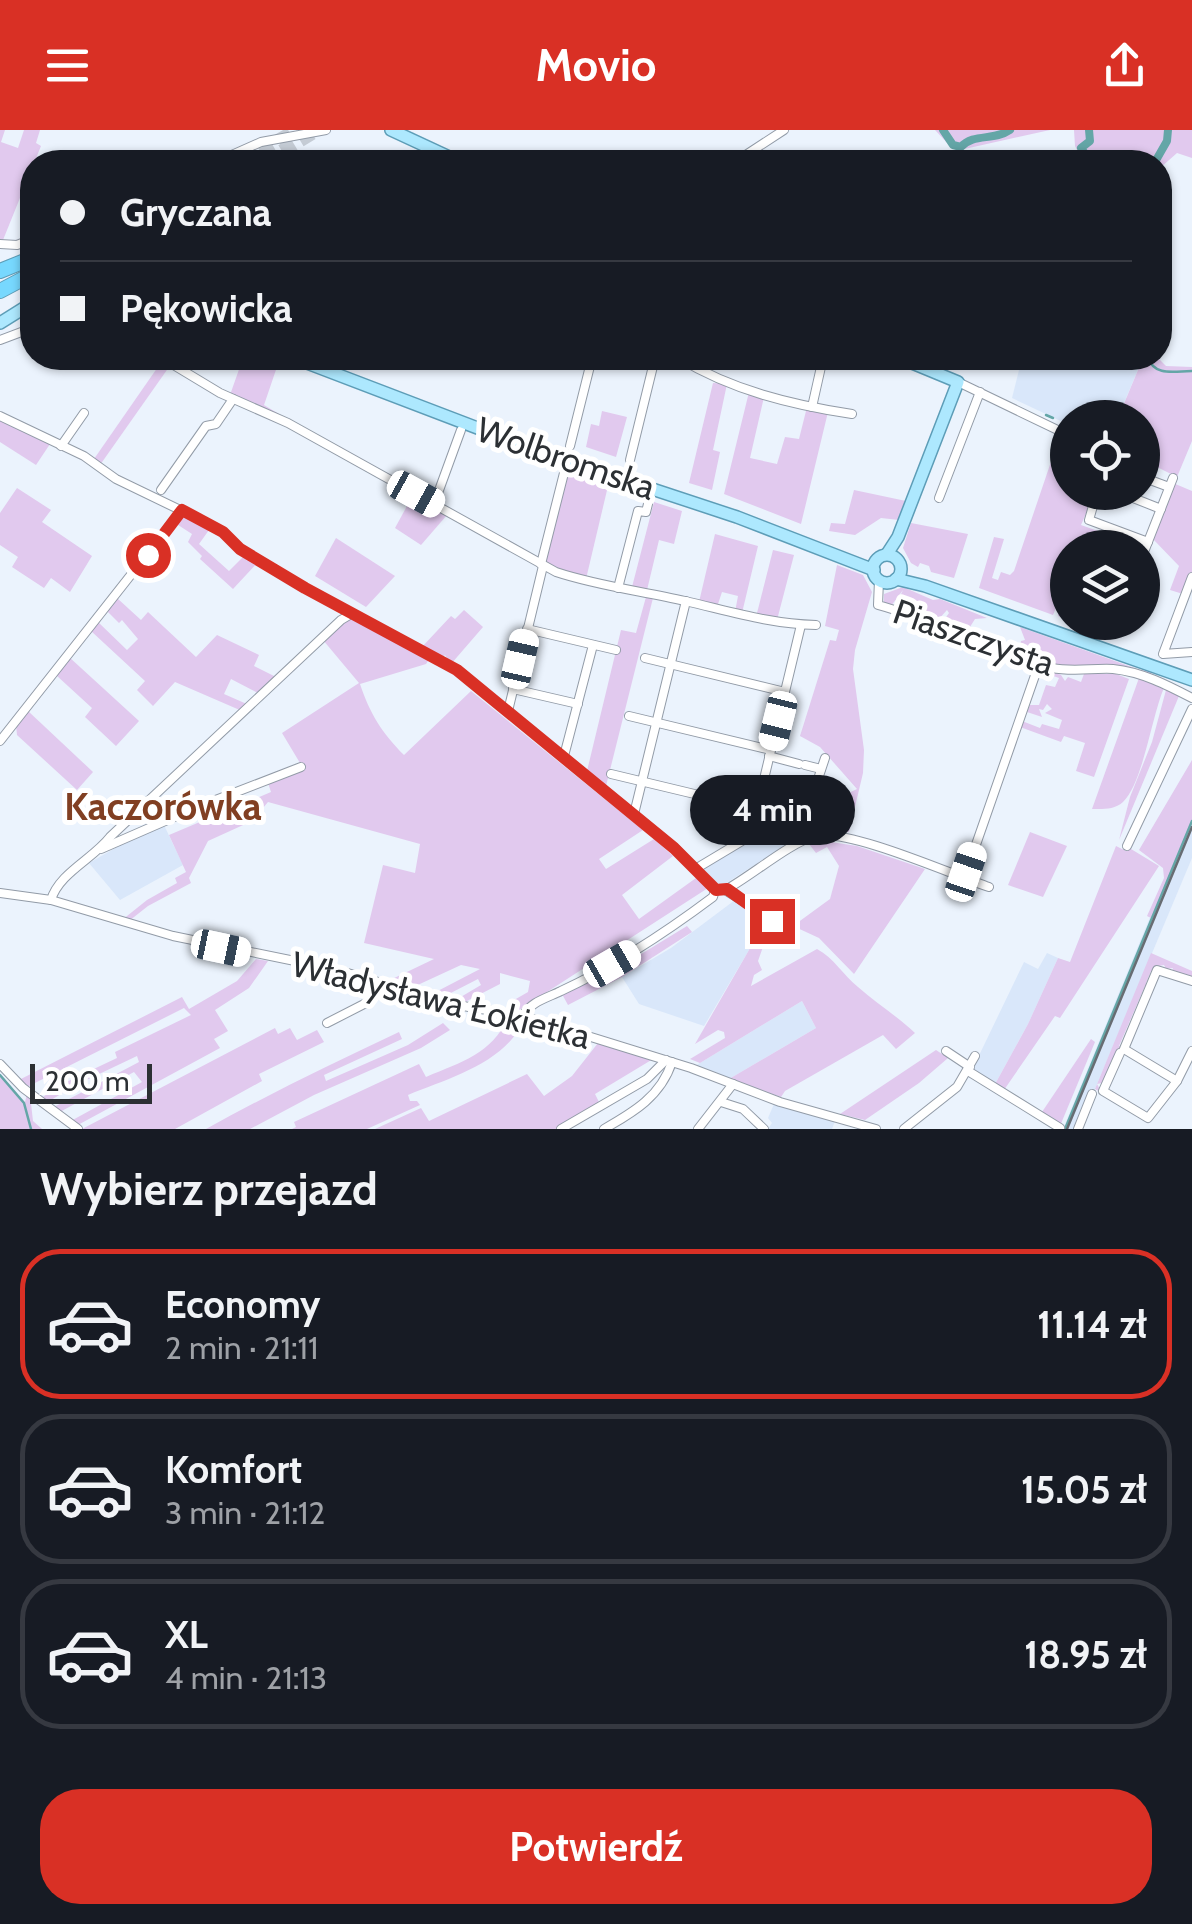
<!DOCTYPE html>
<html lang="pl">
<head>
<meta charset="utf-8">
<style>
  body { margin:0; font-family:Cabin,sans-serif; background:#242831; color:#f1f3f6; height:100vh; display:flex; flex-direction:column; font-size:38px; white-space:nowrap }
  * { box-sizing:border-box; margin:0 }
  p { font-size:32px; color:#9ea1a6 }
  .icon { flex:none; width:55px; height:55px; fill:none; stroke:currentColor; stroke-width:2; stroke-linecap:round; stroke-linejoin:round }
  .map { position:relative; height:999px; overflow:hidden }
  .details { display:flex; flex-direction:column; background:#171b24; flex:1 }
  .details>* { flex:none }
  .hud { position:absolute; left:20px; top:20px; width:1152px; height:220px; border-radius:40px; box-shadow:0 2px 8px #0004; display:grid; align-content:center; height:220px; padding:0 40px; background:#171b24 }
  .fabs { position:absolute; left:1050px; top:270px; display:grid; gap:20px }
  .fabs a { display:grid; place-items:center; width:110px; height:110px; border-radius:50%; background:#171b24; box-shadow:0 2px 8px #0004; font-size:50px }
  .scale { position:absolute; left:30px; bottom:25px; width:122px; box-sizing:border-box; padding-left:10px; border:5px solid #2c3034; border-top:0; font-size:28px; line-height:35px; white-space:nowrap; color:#2c3034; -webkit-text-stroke:8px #fff; paint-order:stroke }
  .end { position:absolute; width:45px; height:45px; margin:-22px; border:12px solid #d93025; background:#fff; box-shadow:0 0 0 5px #fff }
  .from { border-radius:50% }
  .bubble { position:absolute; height:70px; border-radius:35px; background:#171b24; box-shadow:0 2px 8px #0004; font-size:32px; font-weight:800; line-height:70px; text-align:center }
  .car { position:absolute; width:30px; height:60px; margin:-30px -15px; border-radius:12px; box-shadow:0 0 8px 2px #0007; background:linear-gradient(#fff 24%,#345 0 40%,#fff 0 76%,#345 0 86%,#fff 0) }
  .hud b { display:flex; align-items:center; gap:35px; height:95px; font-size:38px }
  .hud b+b { border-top:2px solid #363941 }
  .hud i { width:25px; height:25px; background:#f1f3f6 }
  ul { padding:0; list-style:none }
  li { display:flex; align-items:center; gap:30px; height:150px; margin:0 20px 15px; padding:0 20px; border:5px solid #363941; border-radius:40px }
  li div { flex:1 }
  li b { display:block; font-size:38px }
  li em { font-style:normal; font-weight:800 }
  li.active { border-color:#d93025 }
  li>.icon { width:90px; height:90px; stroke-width:1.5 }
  h2 { padding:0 40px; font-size:45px; line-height:120px }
  .primary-button { display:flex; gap:20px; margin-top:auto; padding:20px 40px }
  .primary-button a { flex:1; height:115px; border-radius:40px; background:#d93025; color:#fff; font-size:40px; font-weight:800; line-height:115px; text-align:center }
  header { display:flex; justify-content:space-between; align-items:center; height:130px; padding:0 40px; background:#d93025; color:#fff; font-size:45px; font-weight:800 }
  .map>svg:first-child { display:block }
  .built { fill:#d9e7fa }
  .green { fill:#e1c9ee }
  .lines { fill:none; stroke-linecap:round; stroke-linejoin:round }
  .stream { stroke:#64a6a7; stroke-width:2.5 }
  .river { stroke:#64a6a7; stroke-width:8 }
  .highway-tunnel { stroke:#c5ccd5; stroke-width:14; stroke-dasharray:14 7; stroke-linecap:butt }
  .minor-casing { stroke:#929ba7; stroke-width:10 }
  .major-casing { stroke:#5d9db7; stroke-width:14 }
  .highway-casing { stroke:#5d9db7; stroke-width:16 }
  .minor { stroke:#fff; stroke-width:8 }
  .major { stroke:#ade8fe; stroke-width:11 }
  .highway { stroke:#77d8fe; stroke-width:14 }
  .rail { stroke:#676c72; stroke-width:2.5 }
  .route { stroke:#d93025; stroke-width:12 }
  .labels { text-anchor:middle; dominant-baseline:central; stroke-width:10; stroke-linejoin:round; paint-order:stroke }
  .street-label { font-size:35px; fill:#2c3034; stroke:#fff }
  .neighbourhood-label { font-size:38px; font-weight:bold; fill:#813f22; stroke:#fff }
</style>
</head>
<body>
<header><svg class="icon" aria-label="menu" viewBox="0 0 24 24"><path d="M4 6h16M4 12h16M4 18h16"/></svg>Movio<svg class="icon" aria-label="share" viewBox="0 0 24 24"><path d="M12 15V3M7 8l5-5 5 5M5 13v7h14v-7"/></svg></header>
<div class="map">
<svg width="1192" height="999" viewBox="0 0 1192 999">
  <rect width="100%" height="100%" fill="#ebf3fd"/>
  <g class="built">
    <path d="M 1022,228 L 1143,228 L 1118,287 L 1068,288 L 1067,294 L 1012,268 Z"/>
    <path d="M 1192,685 L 1192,728 L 1095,959 L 1074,999 L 1063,999 Z"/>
    <path d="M 792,690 L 786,715 L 720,757 L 702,738 Z"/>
    <path d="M 163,693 L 183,735 L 120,770 L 89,733 L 126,712 L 125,708 Z"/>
    <path d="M 735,770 L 759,787 L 749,820 L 704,896 L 639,874 L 622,847 L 671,818 Z"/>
    <path d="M 1047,823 L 1058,828 L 1028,894 L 995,954 L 972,940 L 1024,832 L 1038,839 Z"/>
    <path d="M 802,871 L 816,898 L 729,949 L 695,936 Z"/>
    <path d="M 774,974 L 835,991 L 832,999 L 768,999 L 772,993 L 768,988 Z"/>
  </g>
  <g class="green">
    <path d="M 0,0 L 5,0 L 1,12 L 18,18 L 24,0 L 40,0 L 36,13 L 41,16 L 3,110 L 0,109 Z"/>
    <path d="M 935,0 L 1050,0 L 960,20 L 949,15 Z"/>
    <path d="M 1074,0 L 1192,0 L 1192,28 L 1177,23 L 1160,38 L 1160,32 L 1083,32 L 1075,16 Z"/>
    <path d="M 243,228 L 280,228 L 264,275 L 289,290 L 230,265 Z"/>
    <path d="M 1143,228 L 1158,228 L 1166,236 L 1192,237 L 1192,311 L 1177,347 L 1143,330 L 1142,288 L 1118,288 Z"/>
    <path d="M 162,231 L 169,237 L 100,335 L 94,329 Z"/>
    <path d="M 713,253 L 727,254 L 713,320 L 720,322 L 712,360 L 689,353 Z"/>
    <path d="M 749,262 L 764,267 L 750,328 L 777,334 L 785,307 L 799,309 L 807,277 L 828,282 L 801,394 L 724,364 Z"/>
    <path d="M 602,281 L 627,287 L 616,327 L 586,317 L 591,294 L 599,296 Z"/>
    <path d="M 0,288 L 50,314 L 36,335 L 0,312 Z"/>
    <path d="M 1057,314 L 1067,315 L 1068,362 L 1095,363 L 1081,395 L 1143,417 L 1068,418 L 1067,489 L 1058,486 L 1059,471 L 1053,485 L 979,458 L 994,407 L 1004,409 L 992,448 L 998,450 L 1001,442 L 1010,445 L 1014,441 Z"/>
    <path d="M 567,343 L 608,356 L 586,449 L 545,433 Z"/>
    <path d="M 1173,353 L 1192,361 L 1192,443 L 1183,464 L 1170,460 L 1179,436 L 1152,408 Z"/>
    <path d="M 17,358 L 51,380 L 42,392 L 92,426 L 70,462 L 51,448 L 44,458 L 12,437 L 18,427 L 0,415 L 0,383 Z"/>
    <path d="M 854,360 L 906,371 L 899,390 L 881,388 L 855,405 L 829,401 L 831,393 L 845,394 Z"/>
    <path d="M 413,365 L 447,385 L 421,415 L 395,398 Z"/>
    <path d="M 654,372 L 682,381 L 674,414 L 659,410 L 647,460 L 632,457 Z"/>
    <path d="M 183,384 L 221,402 L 229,413 L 209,400 L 199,414 L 229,441 L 246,424 L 258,432 L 233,459 L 200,429 L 202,426 L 188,412 L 192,404 L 175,393 Z"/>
    <path d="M 911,393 L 968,404 L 954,448 L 931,442 L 929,436 L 920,433 L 918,437 L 911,433 L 903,418 Z"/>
    <path d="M 715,404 L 758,416 L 742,483 L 735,482 L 738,466 L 722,462 L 717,477 L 699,472 Z"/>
    <path d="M 336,408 L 395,446 L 366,477 L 315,446 Z"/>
    <path d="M 773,420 L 794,425 L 777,490 L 756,487 Z"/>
    <path d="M 837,435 L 863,445 L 872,462 L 855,520 L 853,539 L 864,620 L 863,643 L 849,702 L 811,700 L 786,713 L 794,689 L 857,659 L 820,617 L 800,606 L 830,510 L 836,511 L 839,500 L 825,496 Z"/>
    <path d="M 903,457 L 933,470 L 940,469 L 987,488 L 975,489 L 968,500 L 959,502 L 942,493 L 949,483 L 947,480 L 937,491 L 934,485 L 932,489 L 895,477 L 903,460 L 891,476 L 884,473 L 884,464 Z"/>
    <path d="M 646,467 L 653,468 L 606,656 L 587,641 L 621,500 L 636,503 Z"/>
    <path d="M 117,468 L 141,490 L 148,482 L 196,527 L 217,505 L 259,525 L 254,536 L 278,548 L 260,564 L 231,549 L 224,564 L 249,575 L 242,581 L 175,552 L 153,576 L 137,560 L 145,551 L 91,501 L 98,492 L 127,520 L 138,509 L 122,490 L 119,493 L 107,481 Z"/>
    <path d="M 464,480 L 483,497 L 451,534 L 445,525 L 442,528 L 422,517 L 451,486 L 455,489 Z"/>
    <path d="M 352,488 L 430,528 L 426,534 L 360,554 C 370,584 382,603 404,625 L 471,561 L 643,700 L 599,729 L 606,739 L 654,709 L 673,726 L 622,765 L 639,789 L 696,748 L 708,758 L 516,882 L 508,880 L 507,874 L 528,862 L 530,851 L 500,843 L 500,854 L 463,873 L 454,871 L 481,855 L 478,849 L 441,868 L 430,865 L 480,839 L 461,835 L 409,859 L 388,851 L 434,829 L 364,813 L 383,735 L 415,743 L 420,714 L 268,672 L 252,691 L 208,711 L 189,748 L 191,753 L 148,776 L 129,791 L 122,790 L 147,770 L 177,753 L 175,748 L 186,742 L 169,705 L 271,662 L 268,653 L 303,638 L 282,603 L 359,553 L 323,510 L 342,491 Z"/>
    <path d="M 1020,497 L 1140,540 L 1152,542 L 1150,546 L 1061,536 L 1039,531 L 1019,522 L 1021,511 L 1025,510 Z"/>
    <path d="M 69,527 L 139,591 L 116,616 L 85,587 L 92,578 L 56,545 Z"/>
    <path d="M 1041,538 L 1061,545 L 1065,551 L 1068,547 L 1081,552 L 1084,544 L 1116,544 L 1129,549 L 1094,647 L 1076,641 L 1085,613 L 1064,606 L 1061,612 L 1020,597 L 1022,591 L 1040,598 L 1042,594 L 1059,599 L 1062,590 L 1045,583 L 1052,579 L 1047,574 L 1043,580 L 1039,579 L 1042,587 L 1027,582 L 1030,575 L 1039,575 L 1046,555 L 1055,557 L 1059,548 L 1039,541 Z"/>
    <path d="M 1139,548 L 1164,558 C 1152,585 1143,653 1123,672 C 1114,680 1103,679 1092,679 Z"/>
    <path d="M 1166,560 L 1179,566 L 1119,710 L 1130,667 L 1152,612 Z"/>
    <path d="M 28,581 L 93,642 L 77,660 L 17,605 L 16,595 Z"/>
    <path d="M 1192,630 L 1192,694 L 1153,789 L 1147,786 L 1164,748 L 1163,738 L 1139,720 Z"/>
    <path d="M 1030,702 L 1067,716 L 1043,767 L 1008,755 Z"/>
    <path d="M 818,710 L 857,716 L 925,739 L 854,844 L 819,808 L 793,796 L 830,769 L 839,736 L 827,717 L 816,723 L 809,714 Z"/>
    <path d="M 1116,716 L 1126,721 L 1131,719 L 1159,736 L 1060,888 L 1055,886 L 1004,960 L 994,956 L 1028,894 L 1058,828 L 1070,832 Z"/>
    <path d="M 759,787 L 771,794 L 758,831 L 762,840 L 754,845 L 751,856 L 817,819 C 834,828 843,845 858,857 C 876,873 897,886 915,903 L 896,919 L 883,905 L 785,961 L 781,967 L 729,949 L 816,898 L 802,871 L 700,933 L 690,929 L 725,908 L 724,902 L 718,900 L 695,914 L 749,820 Z"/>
    <path d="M 687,796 L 692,802 L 622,847 L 568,875 L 562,864 L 597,846 L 602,848 Z"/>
    <path d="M 1151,823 L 1192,841 L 1192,849 L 1172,841 L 1173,838 L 1166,839 L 1164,835 L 1153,837 L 1155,840 L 1151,841 L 1146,853 L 1148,856 L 1145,856 L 1119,916 L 1122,918 L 1112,930 L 1102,953 L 1097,954 L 1102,963 L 1095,959 Z"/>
    <path d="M 256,829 L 268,831 L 249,858 L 215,880 L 228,901 L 214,909 L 220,918 L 76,996 L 69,992 L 142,952 L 134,942 L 58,983 L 52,978 L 139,932 L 137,926 L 76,955 L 46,973 L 40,969 L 62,954 L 117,928 L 115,922 L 191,885 L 184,878 L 25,958 L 17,951 L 182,867 L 189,879 L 237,851 Z"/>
    <path d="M 509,887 L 524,891 C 503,934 449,948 408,965 L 410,971 L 417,971 L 420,975 L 367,999 L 292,999 L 296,997 L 294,992 L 419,934 L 426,947 C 463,931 490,925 509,887 Z"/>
    <path d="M 443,893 L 450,900 L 421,918 L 314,965 L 250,999 L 206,999 C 269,964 333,933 399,902 L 402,909 L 324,945 L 326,951 L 408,915 Z"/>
    <path d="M 275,898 L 278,904 L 290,898 L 297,910 L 317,900 L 324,912 L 259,944 L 262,951 L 175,999 L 82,999 Z"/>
    <path d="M 1091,909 L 1095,912 L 1060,996 L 1042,982 Z"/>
    <path d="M 598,913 L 653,929 L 595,964 L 600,974 L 556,999 L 375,999 L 421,978 L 429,991 L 527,944 L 544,966 L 572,946 Z"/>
    <path d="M 936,920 L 948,928 L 919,953 L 865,990 L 840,984 Z"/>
    <path d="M 0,944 L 25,972 L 27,964 L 30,965 L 33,991 L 42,999 L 0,999 Z"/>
  </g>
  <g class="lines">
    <g class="stream">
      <path d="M 1148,228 C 1155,247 1175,241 1192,241"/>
      <path d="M 1046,285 L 1053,288"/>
      <path d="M 1065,293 L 1068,295"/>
      <path d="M 1142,332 L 1151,336"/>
      <path d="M 0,945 L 24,973 L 31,999"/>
      <path d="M 1065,999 L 1192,691"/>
    </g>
    <g class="river">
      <path d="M 943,0 L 953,15 L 961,17 C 973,3 994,11 1010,0"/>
      <path d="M 1089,0 L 1090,11 L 1081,18 L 1091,32"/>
      <path d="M 1155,32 L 1167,11 L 1168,0"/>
    </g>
    <g class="highway-tunnel">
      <path d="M 242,32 L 297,0"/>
      <path d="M 264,32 L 317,0"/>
    </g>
    <g class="minor-casing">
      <g id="minor">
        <path d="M 216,32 L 261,12 L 326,0"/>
        <path d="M 735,32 L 784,0"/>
        <path d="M 0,114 L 17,115 L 32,109"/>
        <path d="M 0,210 L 32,198"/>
        <path d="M 162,228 L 220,263 L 288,293 L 556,442 C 598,456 642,461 685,471 C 729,481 770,494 816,495"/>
        <path d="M 679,228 C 731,260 792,275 852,284"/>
        <path d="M 958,252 L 1068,305"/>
        <path d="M 812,277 L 823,228"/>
        <path d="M 0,286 L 84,326 L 116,349 L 203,391 L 223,402 L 240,419 L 305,458 L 457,540 L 675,718 L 715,760"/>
        <path d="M 61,316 L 84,283"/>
        <path d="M 570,316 L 592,228"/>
        <path d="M 630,330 L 655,228"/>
        <path d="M 1142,347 L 1169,357"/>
        <path d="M 161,360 L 206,296 L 216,294 L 233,269"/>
        <path d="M 1097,362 L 1089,390 L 1148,412"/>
        <path d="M 1118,362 L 1161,379"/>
        <path d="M 939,368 L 980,262"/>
        <path d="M 434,374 L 461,300"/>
        <path d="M 1142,427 L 1173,348"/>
        <path d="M 541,434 L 565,339"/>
        <path d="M 1192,447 L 1163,524 L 1192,522"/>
        <path d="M 879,450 L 878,475 C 938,491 991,524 1052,538 C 1072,542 1093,538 1113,539 C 1142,542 1167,555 1192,568"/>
        <path d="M 1142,455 L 1149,462 L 1142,479"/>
        <path d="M 618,458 L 638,381 L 646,382 L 648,374"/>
        <path d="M 527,499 L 616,520"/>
        <path d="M 645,528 L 785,562"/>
        <path d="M 513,559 L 578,574"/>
        <path d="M 508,581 L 543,436"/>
        <path d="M 629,586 L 771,620"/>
        <path d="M 0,611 L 182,380"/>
        <path d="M 564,626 L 593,515"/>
        <path d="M 769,626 L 799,634"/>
        <path d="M 805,635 L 821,639"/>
        <path d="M 611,644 L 757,679"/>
        <path d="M 759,670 L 789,677"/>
        <path d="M 793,678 L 807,682 L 825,628"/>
        <path d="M 634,684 L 686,471"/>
        <path d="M 1127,716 L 1192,579"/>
        <path d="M 101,719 L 195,678 L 301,637"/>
        <path d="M 697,738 L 742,711 L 752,699 L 801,495"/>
        <path d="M 964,749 L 1039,534"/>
        <path d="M 727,759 C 751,746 791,712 815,706 C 848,698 953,745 989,757"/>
        <path d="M 725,760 L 783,796"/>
        <path d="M 0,763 L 51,770 L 173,806 L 334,839 L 457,875 L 523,886 L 691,938 L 780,972 L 876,999"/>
        <path d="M 51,770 C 59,743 93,729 110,707 L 341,490 L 351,484"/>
        <path d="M 523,886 C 530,872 547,868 561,861 C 615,836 665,803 713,767 L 715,760"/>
        <path d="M 327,893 L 368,872 L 384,854"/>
        <path d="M 946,921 L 970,937"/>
        <path d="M 1120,923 L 1103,961 L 1148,988 L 1177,951 L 1192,921"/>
        <path d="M 0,934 L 23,958 L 78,999"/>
        <path d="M 968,941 L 1060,998"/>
        <path d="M 1177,951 L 1124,919 L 1157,840 L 1192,851"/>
        <path d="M 721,972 L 743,979 L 764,999"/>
        <path d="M 561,999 L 647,949 L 666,930"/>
        <path d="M 604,999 C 634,982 661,966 672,932"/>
        <path d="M 698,999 L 733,954"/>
        <path d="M 904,999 L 957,957 L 975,926"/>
        <path d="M 1078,999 L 1092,964"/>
      </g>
    </g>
    <g class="major-casing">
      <g id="major">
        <path d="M 391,0 L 460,32"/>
        <path d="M 0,193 L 32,173"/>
        <path d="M 294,228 L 543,323 L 737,387 L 874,440"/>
        <path d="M 887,424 L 898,407 L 958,252 L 900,228"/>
        <circle cx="887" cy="439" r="14"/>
        <path d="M 896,449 L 925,456 L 1192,550"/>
      </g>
    </g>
    <g class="highway-casing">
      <g id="highway">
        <path d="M 0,141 L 32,128"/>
        <path d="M 0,161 L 32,144"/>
      </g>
    </g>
    <use href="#minor" class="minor"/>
    <use href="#major" class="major"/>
    <use href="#highway" class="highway"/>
    <path class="rail" d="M 1067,999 L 1192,697"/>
  </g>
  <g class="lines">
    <path class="route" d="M 148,425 L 182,380 L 223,402 L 240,419 L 305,458 L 457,540 L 674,718 L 716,760 L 727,759 L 772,791"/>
  </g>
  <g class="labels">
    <g class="street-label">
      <text transform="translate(566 328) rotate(19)">Wolbromska</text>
      <text transform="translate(974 507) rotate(19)">Piaszczysta</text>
      <text transform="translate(441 870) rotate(14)">Władysława Łokietka</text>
    </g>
    <g class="neighbourhood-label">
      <text x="163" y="676">Kaczorówka</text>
    </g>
  </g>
</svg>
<div class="fabs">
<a><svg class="icon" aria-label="locate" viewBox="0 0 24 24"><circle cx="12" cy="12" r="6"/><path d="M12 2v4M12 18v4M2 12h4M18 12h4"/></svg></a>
<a><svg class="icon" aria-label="layers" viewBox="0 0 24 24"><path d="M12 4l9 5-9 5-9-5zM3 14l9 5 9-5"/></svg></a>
</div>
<div class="scale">200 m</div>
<i class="end from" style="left:148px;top:425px"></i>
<i class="end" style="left:772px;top:791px"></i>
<div class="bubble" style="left:690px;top:645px;width:165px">4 min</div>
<i class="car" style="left:416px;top:364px;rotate:119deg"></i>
<i class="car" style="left:520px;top:529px;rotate:13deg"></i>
<i class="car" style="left:778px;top:591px;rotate:194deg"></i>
<i class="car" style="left:966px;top:742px;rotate:19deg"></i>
<i class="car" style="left:221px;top:818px;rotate:102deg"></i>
<i class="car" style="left:612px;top:834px;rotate:60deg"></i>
<div class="hud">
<b><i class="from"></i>Gryczana</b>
<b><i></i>Pękowicka</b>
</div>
</div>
<section class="details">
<h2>Wybierz przejazd</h2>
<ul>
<li class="active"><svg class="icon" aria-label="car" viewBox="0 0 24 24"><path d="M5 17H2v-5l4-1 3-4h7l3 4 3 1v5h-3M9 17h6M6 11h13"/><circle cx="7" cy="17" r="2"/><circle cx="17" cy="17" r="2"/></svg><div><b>Economy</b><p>2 min · 21:11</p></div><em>11.14 zł</em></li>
<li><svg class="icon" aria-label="car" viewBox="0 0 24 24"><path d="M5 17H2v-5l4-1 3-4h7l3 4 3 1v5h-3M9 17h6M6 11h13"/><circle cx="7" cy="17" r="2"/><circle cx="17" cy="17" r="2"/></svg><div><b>Komfort</b><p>3 min · 21:12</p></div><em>15.05 zł</em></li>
<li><svg class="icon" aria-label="car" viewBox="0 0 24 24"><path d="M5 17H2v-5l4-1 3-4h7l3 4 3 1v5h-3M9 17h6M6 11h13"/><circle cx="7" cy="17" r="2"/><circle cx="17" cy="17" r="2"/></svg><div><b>XL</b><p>4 min · 21:13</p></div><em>18.95 zł</em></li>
</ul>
<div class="primary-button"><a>Potwierdź</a></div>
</section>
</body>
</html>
